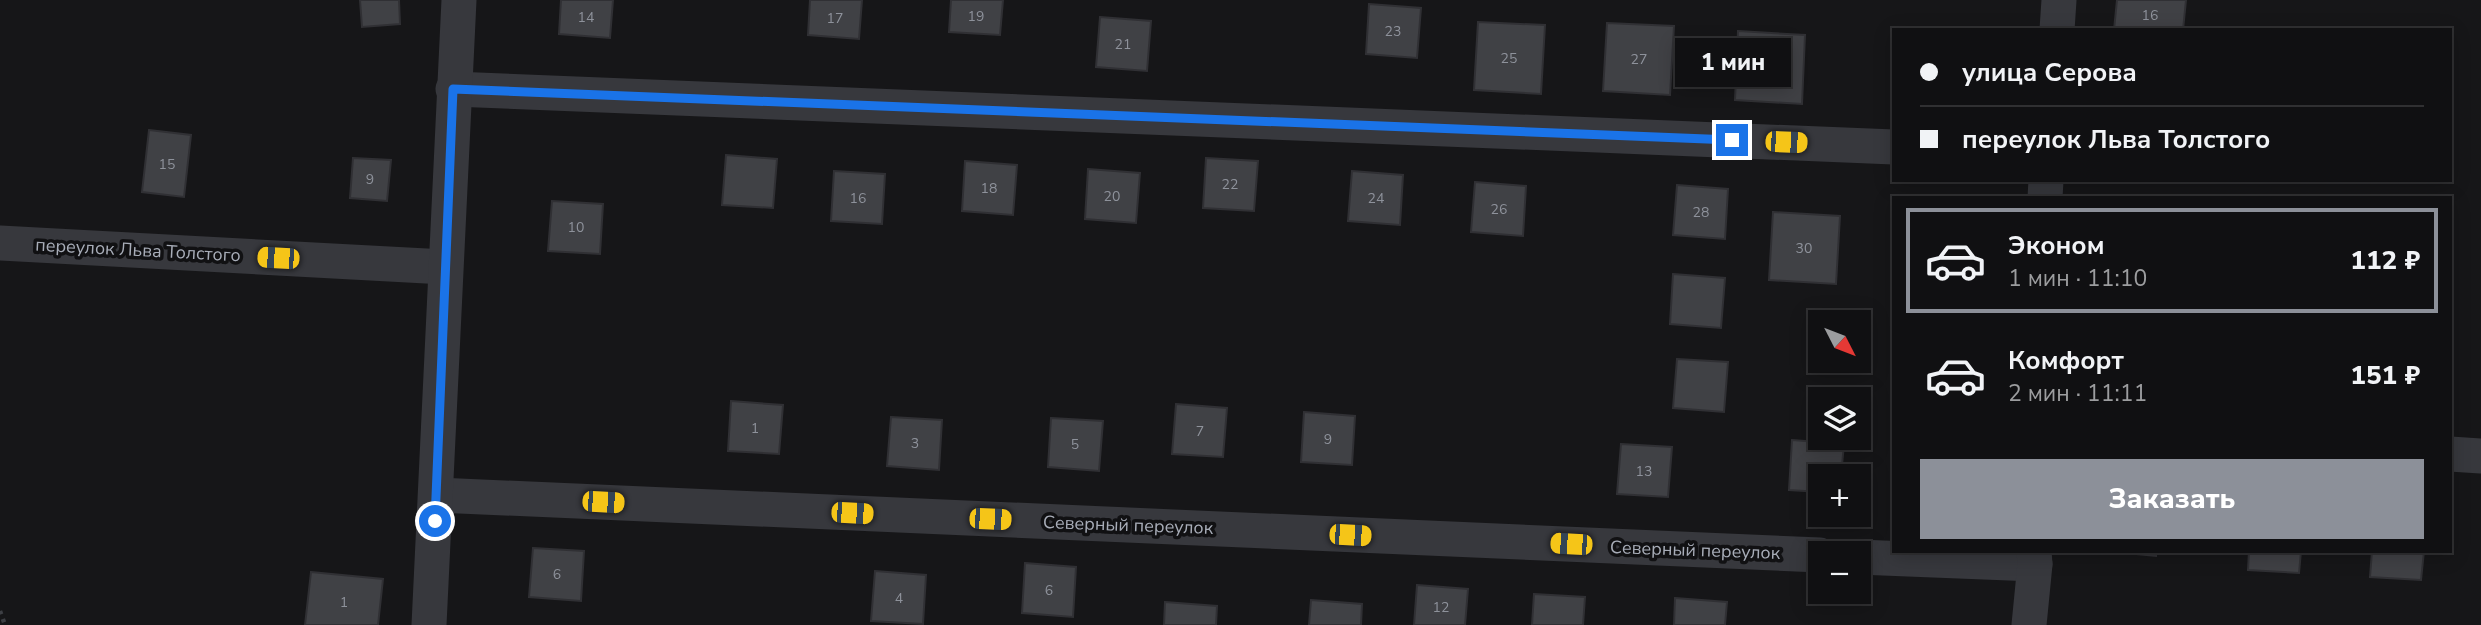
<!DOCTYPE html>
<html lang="ru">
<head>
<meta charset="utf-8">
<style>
  body { margin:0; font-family:"Nunito Sans",sans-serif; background:#1e1e20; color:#f1f3f6; height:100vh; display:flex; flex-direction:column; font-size:26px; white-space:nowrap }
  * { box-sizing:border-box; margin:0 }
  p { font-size:23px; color:#9c9d9f }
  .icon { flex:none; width:38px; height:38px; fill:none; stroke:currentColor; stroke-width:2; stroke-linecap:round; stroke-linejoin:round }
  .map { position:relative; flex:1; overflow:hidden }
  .drawer { position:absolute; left:1892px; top:196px; width:560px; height:357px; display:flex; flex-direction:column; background:#101012; border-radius:0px; box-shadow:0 4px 18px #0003,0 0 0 2px #303032 }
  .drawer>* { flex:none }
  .hud { position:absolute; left:1892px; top:28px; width:560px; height:154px; border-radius:0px; box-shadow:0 4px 18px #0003,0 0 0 2px #303032; display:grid; align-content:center; height:154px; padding:0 28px; background:#101012 }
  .needle { width:46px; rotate:132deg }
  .fabs { position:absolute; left:1808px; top:310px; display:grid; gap:14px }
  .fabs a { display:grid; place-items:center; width:63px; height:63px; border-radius:0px; background:#101012; box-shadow:0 4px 18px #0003,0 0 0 2px #303032; font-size:35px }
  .end { position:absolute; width:32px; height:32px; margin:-16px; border:9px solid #1a73e8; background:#fff; box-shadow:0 0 0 4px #fff }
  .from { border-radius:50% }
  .bubble { position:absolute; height:49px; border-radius:0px; background:#101012; box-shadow:0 4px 18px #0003,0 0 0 2px #303032; font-size:23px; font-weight:800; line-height:49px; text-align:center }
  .car { position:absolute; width:21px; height:42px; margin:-21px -10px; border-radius:9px; box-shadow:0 0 5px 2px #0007; background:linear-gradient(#f5c518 24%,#345 0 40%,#f5c518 0 76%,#345 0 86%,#f5c518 0) }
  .hud b { display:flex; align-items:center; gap:24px; height:66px; font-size:26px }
  .hud b+b { border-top:2px solid #303032 }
  .hud i { width:18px; height:18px; background:#f1f3f6 }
  ul { padding:12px 0 0; list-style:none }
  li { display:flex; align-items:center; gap:21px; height:105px; margin:0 14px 10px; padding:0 14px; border:4px solid transparent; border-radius:0px }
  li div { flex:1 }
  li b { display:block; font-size:26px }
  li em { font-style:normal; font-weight:800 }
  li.current { border-color:#8c9099 }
  li>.icon { width:63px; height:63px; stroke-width:1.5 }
  .button { display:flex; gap:14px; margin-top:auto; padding:14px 28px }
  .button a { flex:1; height:80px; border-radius:0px; background:#8c9099; color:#fff; font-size:28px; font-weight:800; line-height:80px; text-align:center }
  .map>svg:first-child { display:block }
  .building { fill:#404145; stroke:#303034; stroke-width:2 }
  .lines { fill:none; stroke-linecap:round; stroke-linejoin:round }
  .path { stroke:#3d3f44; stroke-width:4.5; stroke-dasharray:3.5 5; stroke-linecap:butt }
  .street { stroke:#37383d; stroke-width:35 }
  .route { stroke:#1a73e8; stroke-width:9 }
  .labels { text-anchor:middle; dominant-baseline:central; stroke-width:7; stroke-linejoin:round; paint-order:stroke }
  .number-label { font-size:14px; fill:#8e929b }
  .street-label { font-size:18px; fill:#a8adb8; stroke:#111113 }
</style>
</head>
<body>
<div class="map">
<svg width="2481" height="625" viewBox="0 0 2481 625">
  <rect width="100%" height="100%" fill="#161618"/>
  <g class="building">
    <path d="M 360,0 L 399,0 L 400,24 L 362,27 Z"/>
    <path d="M 561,0 L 613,0 L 610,38 L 559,34 Z"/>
    <path d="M 810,0 L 862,0 L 859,39 L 808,35 Z"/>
    <path d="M 951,0 L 1003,0 L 1000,35 L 949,32 Z"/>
    <path d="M 2117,0 L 2186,0 L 2183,30 L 2114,30 Z"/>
    <path d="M 1369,4 L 1421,8 L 1417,58 L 1366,54 Z"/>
    <path d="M 1100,17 L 1151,21 L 1147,71 L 1096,67 Z"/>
    <path d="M 1478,22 L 1545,25 L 1541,94 L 1474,90 Z"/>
    <path d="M 1607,23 L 1674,26 L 1670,95 L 1603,91 Z"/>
    <path d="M 1738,31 L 1805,35 L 1802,104 L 1735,100 Z"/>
    <path d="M 149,130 L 191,135 L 184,197 L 142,192 Z"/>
    <path d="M 726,155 L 777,159 L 773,208 L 722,205 Z"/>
    <path d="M 353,158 L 391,160 L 387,201 L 350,198 Z"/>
    <path d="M 1206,158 L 1258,161 L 1254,211 L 1203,208 Z"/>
    <path d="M 965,161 L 1017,165 L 1013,215 L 962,211 Z"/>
    <path d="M 1088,169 L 1140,173 L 1136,223 L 1085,219 Z"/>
    <path d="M 834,171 L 885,174 L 882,224 L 831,221 Z"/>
    <path d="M 1352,171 L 1403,175 L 1400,225 L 1348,221 Z"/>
    <path d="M 1475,182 L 1526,186 L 1523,236 L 1471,232 Z"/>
    <path d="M 1677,185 L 1728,189 L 1725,239 L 1673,235 Z"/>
    <path d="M 552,201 L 603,204 L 600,254 L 548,251 Z"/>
    <path d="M 1773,212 L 1840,216 L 1836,284 L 1769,280 Z"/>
    <path d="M 1673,274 L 1725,278 L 1721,328 L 1670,324 Z"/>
    <path d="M 1677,359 L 1728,362 L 1724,412 L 1673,408 Z"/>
    <path d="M 731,401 L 783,405 L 779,454 L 728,451 Z"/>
    <path d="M 1176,404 L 1227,408 L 1223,457 L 1172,454 Z"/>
    <path d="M 1304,412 L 1355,416 L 1352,465 L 1301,462 Z"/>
    <path d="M 891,417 L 942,420 L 939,470 L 887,466 Z"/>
    <path d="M 1051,418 L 1103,421 L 1099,471 L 1048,467 Z"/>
    <path d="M 1792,440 L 1844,444 L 1841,476 L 1820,476 L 1820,492 L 1789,490 Z"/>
    <path d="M 1621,444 L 1672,447 L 1668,497 L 1617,494 Z"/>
    <path d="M 533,548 L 584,551 L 581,601 L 529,597 Z"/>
    <path d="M 2105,551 L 2156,551 L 2156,556 Z"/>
    <path d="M 2249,551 L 2301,551 L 2299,573 L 2248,570 Z"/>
    <path d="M 2372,551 L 2424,551 L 2421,580 L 2370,577 Z"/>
    <path d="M 1025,563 L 1076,567 L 1073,617 L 1022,613 Z"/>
    <path d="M 875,571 L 926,575 L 923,624 L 871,621 Z"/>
    <path d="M 311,572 L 383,579 L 378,625 L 305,625 Z"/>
    <path d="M 1417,585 L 1468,589 L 1465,625 L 1414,625 Z"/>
    <path d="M 1534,594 L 1585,597 L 1583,625 L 1532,625 Z"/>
    <path d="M 1675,598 L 1727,602 L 1725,625 L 1674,625 Z"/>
    <path d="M 1311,600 L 1362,604 L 1361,625 L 1309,625 Z"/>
    <path d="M 1165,602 L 1217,606 L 1216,625 L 1164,625 Z"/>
  </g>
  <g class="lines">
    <path class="path" d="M 0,611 L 5,625"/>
    <g class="street">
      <path d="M 2057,30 L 2059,0"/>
      <path d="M 453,89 L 1894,147"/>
      <path d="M 2045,198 L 2046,180"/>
      <path d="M 0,243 L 445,267"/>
      <path d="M 2450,454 L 2481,456"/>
      <path d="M 437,495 L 1820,555"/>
      <path d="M 1858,557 L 2035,564"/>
      <path d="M 429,625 L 459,0"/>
      <path d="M 2029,625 L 2035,564 L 2034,551"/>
    </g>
  </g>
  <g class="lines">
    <path class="route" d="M 435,521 L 453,89 L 1732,140"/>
  </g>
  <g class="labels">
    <g class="number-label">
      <text x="2150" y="15">16</text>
      <text x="976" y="16">19</text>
      <text x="586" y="17">14</text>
      <text x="835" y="18">17</text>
      <text x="1393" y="31">23</text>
      <text x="1123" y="44">21</text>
      <text x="1509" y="58">25</text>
      <text x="1639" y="59">27</text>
      <text x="167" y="164">15</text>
      <text x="370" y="179">9</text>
      <text x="1230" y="184">22</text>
      <text x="989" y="188">18</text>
      <text x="1112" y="196">20</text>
      <text x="858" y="198">16</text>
      <text x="1376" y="198">24</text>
      <text x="1499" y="209">26</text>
      <text x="1701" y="212">28</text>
      <text x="576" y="227">10</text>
      <text x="1804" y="248">30</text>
      <text x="755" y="428">1</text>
      <text x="1200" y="431">7</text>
      <text x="1328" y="439">9</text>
      <text x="915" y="443">3</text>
      <text x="1075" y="444">5</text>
      <text x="1644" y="471">13</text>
      <text x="557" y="574">6</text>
      <text x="1049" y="590">6</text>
      <text x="899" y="598">4</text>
      <text x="344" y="602">1</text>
      <text x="1441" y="607">12</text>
    </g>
    <g class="street-label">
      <text transform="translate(138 250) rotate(3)">переулок Льва Толстого</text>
      <text transform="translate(1128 525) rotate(2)">Северный переулок</text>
      <text transform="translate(1695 550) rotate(2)">Северный переулок</text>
    </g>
  </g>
</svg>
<div class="fabs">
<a><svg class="needle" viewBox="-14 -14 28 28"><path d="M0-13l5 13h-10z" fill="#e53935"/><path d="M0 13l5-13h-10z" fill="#9c9d9f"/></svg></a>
<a><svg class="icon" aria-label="layers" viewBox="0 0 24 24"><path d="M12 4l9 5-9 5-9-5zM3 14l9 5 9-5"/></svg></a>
<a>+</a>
<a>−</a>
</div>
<i class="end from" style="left:435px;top:521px"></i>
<i class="end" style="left:1732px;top:140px"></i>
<div class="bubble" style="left:1675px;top:38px;width:116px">1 мин</div>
<i class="car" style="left:1786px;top:142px;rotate:92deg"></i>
<i class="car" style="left:278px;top:258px;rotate:273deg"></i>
<i class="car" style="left:603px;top:502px;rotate:93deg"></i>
<i class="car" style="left:852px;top:513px;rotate:93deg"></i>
<i class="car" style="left:990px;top:519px;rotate:92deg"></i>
<i class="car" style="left:1350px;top:535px;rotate:93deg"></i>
<i class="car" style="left:1571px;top:544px;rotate:273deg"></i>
<div class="hud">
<b><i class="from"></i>улица Серова</b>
<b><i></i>переулок Льва Толстого</b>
</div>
<section class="drawer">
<ul>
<li class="current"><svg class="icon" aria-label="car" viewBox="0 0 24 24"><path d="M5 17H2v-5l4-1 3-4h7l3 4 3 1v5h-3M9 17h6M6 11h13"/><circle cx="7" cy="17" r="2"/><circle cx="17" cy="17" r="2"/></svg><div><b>Эконом</b><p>1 мин · 11:10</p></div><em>112 ₽</em></li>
<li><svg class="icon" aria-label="car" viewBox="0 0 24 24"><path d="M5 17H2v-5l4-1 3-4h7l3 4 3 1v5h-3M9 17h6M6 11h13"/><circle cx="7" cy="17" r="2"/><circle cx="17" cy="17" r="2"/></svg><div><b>Комфорт</b><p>2 мин · 11:11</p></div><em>151 ₽</em></li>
</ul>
<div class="button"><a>Заказать</a></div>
</section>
</div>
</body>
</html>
